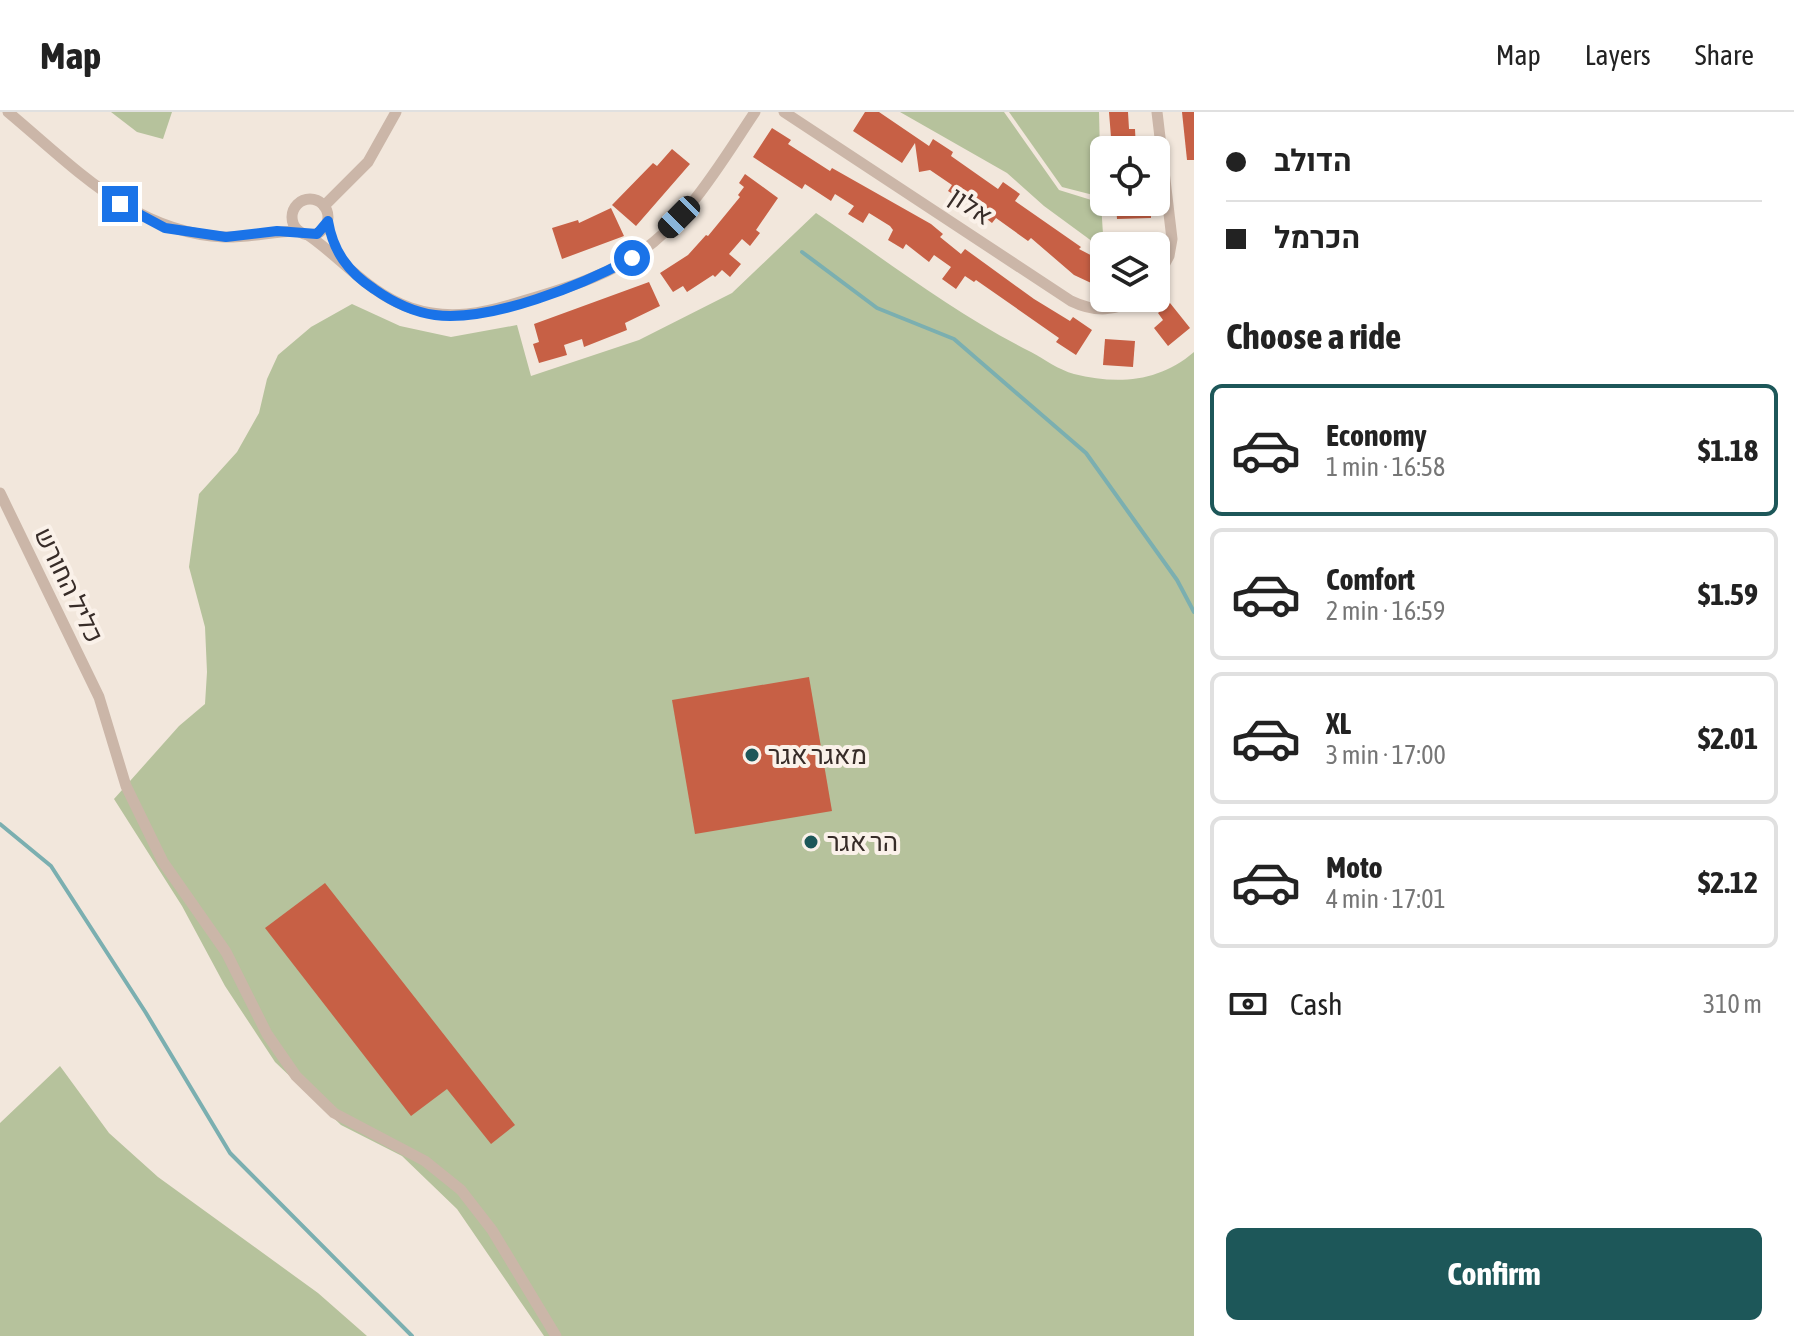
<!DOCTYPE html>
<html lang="en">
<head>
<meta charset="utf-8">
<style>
  body { margin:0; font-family:"Asap Condensed",Heebo,sans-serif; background:#f6f6f6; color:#222; height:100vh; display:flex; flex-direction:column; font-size:30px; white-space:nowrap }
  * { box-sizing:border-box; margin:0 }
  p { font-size:26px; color:#767676 }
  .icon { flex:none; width:44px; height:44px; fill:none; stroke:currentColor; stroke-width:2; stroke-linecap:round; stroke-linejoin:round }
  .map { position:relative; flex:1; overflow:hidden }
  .details { display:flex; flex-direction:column; background:#fff; width:600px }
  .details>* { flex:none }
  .banner { display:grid; align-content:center; height:176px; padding:0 32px; background:#fff }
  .fabs { position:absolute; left:1090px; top:24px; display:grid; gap:16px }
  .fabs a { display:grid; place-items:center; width:80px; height:80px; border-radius:12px; background:#fff; box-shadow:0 2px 6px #0004; font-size:40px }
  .end { position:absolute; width:36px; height:36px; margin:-18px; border:10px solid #1a73e8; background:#fff; box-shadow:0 0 0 4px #fff }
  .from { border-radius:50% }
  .car { position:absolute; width:24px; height:48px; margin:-24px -12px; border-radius:10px; box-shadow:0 0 6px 2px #0007; background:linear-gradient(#222 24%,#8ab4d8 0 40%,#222 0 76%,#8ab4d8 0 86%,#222 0) }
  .banner b { display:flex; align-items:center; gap:28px; height:76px; font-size:30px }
  .banner b+b { border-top:2px solid #e0e0e0 }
  .banner i { width:20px; height:20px; background:#222 }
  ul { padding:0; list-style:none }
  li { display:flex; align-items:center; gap:24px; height:132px; margin:0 16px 12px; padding:0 16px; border:4px solid #e0e0e0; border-radius:12px }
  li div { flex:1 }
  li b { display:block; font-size:30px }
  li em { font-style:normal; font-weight:700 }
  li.active { border-color:#1d5759 }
  li>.icon { width:72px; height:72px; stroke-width:1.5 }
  h2 { padding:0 32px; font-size:36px; line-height:96px }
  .pay { display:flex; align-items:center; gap:20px; height:88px; padding:0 32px; font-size:30px }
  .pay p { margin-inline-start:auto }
  .action { display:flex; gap:16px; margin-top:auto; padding:16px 32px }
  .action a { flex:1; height:92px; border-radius:12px; background:#1d5759; color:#fff; font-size:32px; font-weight:700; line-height:92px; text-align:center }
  header { display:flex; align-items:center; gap:48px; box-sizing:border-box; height:112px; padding:0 40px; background:#fff; border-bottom:2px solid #e0e0e0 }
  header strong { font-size:38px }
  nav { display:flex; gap:44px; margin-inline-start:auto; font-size:28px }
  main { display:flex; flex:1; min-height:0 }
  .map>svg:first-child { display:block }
  .green { fill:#b6c29c }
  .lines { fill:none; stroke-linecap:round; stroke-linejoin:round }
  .stream { stroke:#7bafb0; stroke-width:4 }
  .building { fill:#c76045 }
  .street { stroke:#cbb6a8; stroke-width:11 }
  .route { stroke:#1a73e8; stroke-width:10 }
  .poi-dot { fill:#1d5759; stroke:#faf1e9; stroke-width:3 }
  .labels { text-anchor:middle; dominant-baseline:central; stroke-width:8; stroke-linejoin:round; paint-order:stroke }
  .street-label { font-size:26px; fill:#372c28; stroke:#faf1e9 }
  .poi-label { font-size:26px; fill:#372c28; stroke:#faf1e9; text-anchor:start }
</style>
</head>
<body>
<header>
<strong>Map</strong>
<nav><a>Map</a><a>Layers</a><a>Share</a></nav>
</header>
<main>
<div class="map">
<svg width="1194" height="1224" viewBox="0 0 1194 1224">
  <rect width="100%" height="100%" fill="#f2e7dc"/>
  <g class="green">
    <path d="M 111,0 L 172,0 L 163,27 L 137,20 Z"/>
    <path d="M 900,0 L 1004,0 L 1059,78 L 1101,91 L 1104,138 L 1044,94 L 1007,61 Z"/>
    <path d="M 1009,0 L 1099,0 L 1101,85 L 1062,75 Z"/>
    <path d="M 816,101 C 886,148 955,202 1031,240 C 1044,247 1059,258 1074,262 C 1118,273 1159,270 1194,240 L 1194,1224 L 544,1224 L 457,1097 L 402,1044 L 341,1013 L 275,950 L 225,874 L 182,794 L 114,687 L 179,614 L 205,592 L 207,560 L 205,515 L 189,455 L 199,382 L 237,340 L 259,301 L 267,267 L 278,243 L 311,215 L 352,192 L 400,214 L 451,225 L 517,213 L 531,264 L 639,228 L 732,181 Z"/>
    <path d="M 60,954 L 109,1021 L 158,1065 L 318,1181 L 367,1224 L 0,1224 L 0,1011 Z"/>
  </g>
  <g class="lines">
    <g class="stream">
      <path d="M 802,140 L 877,196 L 954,227 L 1086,341 L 1177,468 L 1194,500"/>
      <path d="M 0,712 L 51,754 L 146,901 L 230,1041 L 412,1224"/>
    </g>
  </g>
  <g class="building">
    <path d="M 865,0 L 879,0 L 929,34 L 933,27 L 953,40 L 951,44 L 998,77 L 1003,70 L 1020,82 L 1015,89 L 1081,135 L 1079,137 L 1104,150 L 1104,177 L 1074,163 L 1031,126 L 1028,129 L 996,106 L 992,111 L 983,104 L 986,100 L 961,83 L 959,86 L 948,79 L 952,73 L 930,58 L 919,60 L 915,31 L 902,51 L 853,19 Z"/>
    <path d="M 1109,0 L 1128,0 L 1129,17 L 1135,17 L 1136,38 L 1112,38 Z"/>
    <path d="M 1182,0 L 1194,0 L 1194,48 L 1187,48 Z"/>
    <path d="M 772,16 L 791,28 L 788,32 L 830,59 L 832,56 L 931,112 L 943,122 L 940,125 L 961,142 L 965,137 L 1034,187 L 1070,209 L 1073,205 L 1092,218 L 1076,243 L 1056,230 L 1059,226 L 976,168 L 974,170 L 965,164 L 956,177 L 942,167 L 951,155 L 934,143 L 929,150 L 906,132 L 903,137 L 888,128 L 893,118 L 890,114 L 869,101 L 863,111 L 848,102 L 854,94 L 835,82 L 831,89 L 805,72 L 802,77 L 753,45 Z"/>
    <path d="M 672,37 L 690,52 L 636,114 L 612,93 L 653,51 L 657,54 Z"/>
    <path d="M 745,62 L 778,86 L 756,118 L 760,121 L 750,134 L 742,127 L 729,142 L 741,152 L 730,165 L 722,158 L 715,165 L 713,163 L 687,180 L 683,174 L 673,180 L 660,161 L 688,143 L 706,123 L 708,124 L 740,85 L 738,83 L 744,75 L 739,71 Z"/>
    <path d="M 1116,90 L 1151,90 L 1151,106 L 1117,107 Z"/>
    <path d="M 611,96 L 624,124 L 562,147 L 552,116 L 578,108 L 579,111 Z"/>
    <path d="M 649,170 L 660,194 L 625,211 L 627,218 L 584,235 L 582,227 L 564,233 L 567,243 L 539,251 L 533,232 L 539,230 L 534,212 Z"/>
    <path d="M 1170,191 L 1190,216 L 1168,234 L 1154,216 L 1163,208 L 1158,201 Z"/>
    <path d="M 1105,227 L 1135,229 L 1133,255 L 1103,253 Z"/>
    <path d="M 809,565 L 832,699 L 695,722 L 672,588 Z"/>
    <path d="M 325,771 L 515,1013 L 491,1032 L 447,977 L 411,1004 L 265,816 Z"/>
  </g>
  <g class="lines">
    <g class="street">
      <path d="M 8,0 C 74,55 134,121 224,125 C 248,126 274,119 298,119"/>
      <path d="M 784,0 L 1071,189 C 1096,201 1115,199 1139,186"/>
      <circle cx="310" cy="105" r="18"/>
      <path d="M 324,94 L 368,50 L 396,0"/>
      <path d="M 308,123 C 343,147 369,182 411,196 C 450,209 485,201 523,189 C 560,178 597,167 630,147 C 686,113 720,52 755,0"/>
      <path d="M 1156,168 L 1169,144 L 1172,127 L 1157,0"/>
      <path d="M 0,381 L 99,585 L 126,674 L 163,750 L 226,840 L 267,922 L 296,964 L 334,1001 L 425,1049 L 461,1078 L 492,1118 L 556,1224"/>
    </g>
  </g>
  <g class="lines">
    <path class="route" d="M 120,92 L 165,116 L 226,125 L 277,119 L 317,122 L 328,109 C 333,139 348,160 374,177 C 391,189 413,200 435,203 C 492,210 582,173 632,146"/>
  </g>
  <g class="poi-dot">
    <circle cx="752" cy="643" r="8"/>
    <circle cx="811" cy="730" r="8"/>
  </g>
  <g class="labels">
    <g class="street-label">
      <text transform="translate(971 94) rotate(34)">אלון</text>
      <text transform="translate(69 473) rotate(64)">כליל החורש</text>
    </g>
    <g class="poi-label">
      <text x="768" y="643">מאגר אגר</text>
      <text x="827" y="730">הר אגר</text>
    </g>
  </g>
</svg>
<div class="fabs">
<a><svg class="icon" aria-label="locate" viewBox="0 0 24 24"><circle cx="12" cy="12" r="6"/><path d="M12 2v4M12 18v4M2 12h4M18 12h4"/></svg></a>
<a><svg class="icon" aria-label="layers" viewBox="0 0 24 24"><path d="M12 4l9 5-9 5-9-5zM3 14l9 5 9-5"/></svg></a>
</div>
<i class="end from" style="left:632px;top:146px"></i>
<i class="end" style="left:120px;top:92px"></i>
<i class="car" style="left:679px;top:105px;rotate:225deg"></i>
</div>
<section class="details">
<div class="banner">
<b><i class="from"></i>הדולב</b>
<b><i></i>הכרמל</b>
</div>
<h2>Choose a ride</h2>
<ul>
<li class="active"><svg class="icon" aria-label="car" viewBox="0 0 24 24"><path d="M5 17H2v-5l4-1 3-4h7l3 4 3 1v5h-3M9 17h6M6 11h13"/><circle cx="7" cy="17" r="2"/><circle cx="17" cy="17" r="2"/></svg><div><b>Economy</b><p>1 min · 16:58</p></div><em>$1.18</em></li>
<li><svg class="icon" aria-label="car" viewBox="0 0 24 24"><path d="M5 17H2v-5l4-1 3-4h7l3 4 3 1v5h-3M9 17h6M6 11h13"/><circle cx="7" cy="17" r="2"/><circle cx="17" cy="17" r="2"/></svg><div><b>Comfort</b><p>2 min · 16:59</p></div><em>$1.59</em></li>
<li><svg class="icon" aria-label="car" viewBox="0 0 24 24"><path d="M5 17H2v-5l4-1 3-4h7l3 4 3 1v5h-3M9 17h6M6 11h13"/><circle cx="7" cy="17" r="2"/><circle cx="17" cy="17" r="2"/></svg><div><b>XL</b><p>3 min · 17:00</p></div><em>$2.01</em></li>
<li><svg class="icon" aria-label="car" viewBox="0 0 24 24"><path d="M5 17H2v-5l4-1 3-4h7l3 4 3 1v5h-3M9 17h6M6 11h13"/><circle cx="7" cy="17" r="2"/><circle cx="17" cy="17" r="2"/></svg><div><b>Moto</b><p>4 min · 17:01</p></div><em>$2.12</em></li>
</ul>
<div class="pay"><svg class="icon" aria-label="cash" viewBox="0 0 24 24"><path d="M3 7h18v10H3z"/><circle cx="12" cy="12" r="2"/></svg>Cash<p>310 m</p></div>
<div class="action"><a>Confirm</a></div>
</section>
</main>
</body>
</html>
